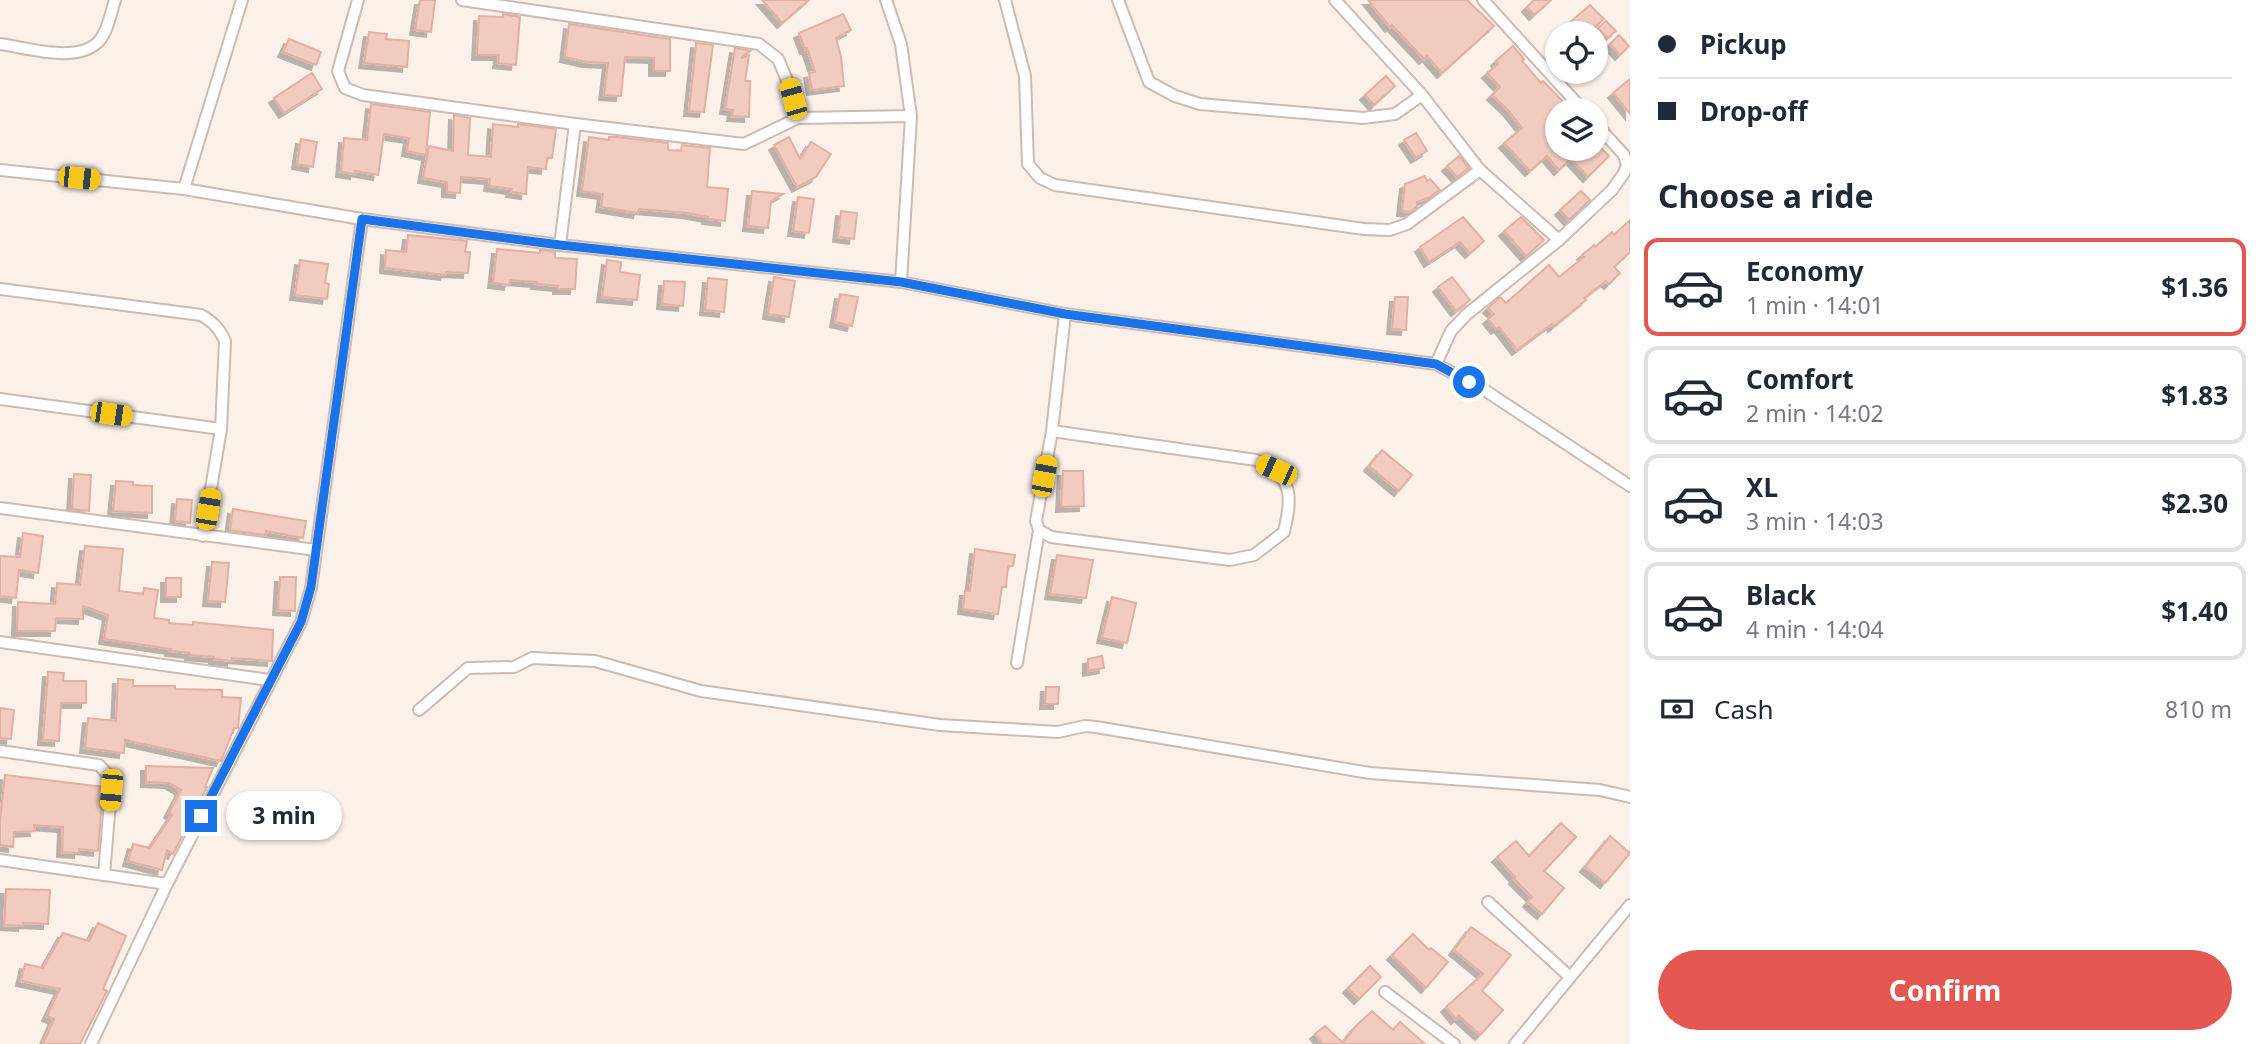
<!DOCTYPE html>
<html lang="en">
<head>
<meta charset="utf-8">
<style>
  body { margin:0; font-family:"Noto Sans",sans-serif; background:#f6f6f7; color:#1f2937; height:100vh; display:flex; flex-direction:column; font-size:26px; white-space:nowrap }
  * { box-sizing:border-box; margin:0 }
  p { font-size:23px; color:#747a83 }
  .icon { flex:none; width:38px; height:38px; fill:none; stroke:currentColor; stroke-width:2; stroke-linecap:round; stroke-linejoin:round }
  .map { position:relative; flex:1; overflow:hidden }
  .drawer { display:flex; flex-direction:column; background:#fff; width:630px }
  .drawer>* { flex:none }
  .banner { display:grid; align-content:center; height:154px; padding:0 28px; background:#fff }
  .fabs { position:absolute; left:1545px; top:21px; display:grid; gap:14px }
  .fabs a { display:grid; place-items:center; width:63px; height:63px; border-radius:50%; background:#fff; box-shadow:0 2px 5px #0004; font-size:35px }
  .end { position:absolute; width:32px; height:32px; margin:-16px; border:9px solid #1a73e8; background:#fff; box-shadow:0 0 0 4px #fff }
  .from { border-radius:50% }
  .bubble { position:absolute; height:49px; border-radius:24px; background:#fff; box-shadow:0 2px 5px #0004; font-size:23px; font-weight:700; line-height:49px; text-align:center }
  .car { position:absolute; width:21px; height:42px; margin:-21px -10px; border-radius:9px; box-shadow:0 0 5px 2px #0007; background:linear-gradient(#f5c518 24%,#345 0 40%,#f5c518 0 76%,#345 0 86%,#f5c518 0) }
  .banner b { display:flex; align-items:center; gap:24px; height:66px; font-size:26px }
  .banner b+b { border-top:2px solid #e0e1e3 }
  .banner i { width:18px; height:18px; background:#1f2937 }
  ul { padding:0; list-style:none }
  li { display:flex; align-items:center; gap:21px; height:98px; margin:0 14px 10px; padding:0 14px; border:4px solid #e0e1e3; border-radius:14px }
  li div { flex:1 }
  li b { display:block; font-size:26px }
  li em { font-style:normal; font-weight:700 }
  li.selected { border-color:#e35750 }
  li>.icon { width:63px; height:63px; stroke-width:1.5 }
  h2 { padding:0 28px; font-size:32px; line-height:84px }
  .pay { display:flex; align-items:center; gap:18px; height:77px; padding:0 28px; font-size:26px }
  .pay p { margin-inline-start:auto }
  .action { display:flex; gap:14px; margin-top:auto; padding:14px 28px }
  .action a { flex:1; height:80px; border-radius:42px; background:#e35750; color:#fff; font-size:28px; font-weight:700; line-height:80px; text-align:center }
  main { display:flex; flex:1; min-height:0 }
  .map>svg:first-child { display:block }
  .building { fill:#f1cbc0; stroke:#e4afa1; stroke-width:2; filter:url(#shadow) }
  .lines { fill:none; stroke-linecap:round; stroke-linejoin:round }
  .street-casing { stroke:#d0b9b0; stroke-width:14 }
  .street { stroke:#fff; stroke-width:10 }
  .route { stroke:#1a73e8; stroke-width:9 }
</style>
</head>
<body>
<main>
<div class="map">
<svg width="1630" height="1044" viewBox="0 0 1630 1044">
  <defs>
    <filter id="shadow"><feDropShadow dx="-5" dy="5" stdDeviation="0" flood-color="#0004"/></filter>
  </defs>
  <rect width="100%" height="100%" fill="#fcf1e8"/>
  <g class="building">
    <path d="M 420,0 L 435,0 L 431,32 L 415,30 Z"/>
    <path d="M 762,0 L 809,0 L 782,23 Z"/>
    <path d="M 1368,0 L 1467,0 L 1494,26 L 1442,73 L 1427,56 L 1424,59 L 1392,25 L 1390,27 Z"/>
    <path d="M 1534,0 L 1551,0 L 1534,15 L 1527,7 Z"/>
    <path d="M 1590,5 L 1604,19 L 1588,33 L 1557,33 Z"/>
    <path d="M 503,14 L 520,17 L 516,65 L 498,63 L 499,55 L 477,55 L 479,16 L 503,17 Z"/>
    <path d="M 843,14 L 851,30 L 836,38 L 841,57 L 844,86 L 812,90 L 809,73 L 815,72 L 807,48 L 805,49 L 799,33 Z"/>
    <path d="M 1606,21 L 1616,31 L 1607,38 L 1598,28 Z"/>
    <path d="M 569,24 L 670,39 L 670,71 L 654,71 L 654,58 L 625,57 L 621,96 L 604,95 L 608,63 L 587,62 L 565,57 Z"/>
    <path d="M 369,32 L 387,34 L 386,39 L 409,41 L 407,67 L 364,63 Z"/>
    <path d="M 1619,35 L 1629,46 L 1620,55 L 1610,44 Z"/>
    <path d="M 289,39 L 321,52 L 316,65 L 283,52 Z"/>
    <path d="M 696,43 L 713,45 L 704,112 L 689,111 Z"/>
    <path d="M 1513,46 L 1524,59 L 1522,61 L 1541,83 L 1543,81 L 1571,110 L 1558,110 L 1558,149 L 1596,149 L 1598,145 L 1609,156 L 1588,177 L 1571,159 L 1559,170 L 1547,156 L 1530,171 L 1504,143 L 1522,128 L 1508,110 L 1492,95 L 1500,87 L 1487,73 L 1498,64 L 1496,61 Z"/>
    <path d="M 735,48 L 750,51 L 741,58 L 749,55 L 745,81 L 750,81 L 749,117 L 732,116 L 733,110 L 725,109 Z"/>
    <path d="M 312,73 L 322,89 L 284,113 L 274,98 Z"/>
    <path d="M 1386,76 L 1395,86 L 1374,105 L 1365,95 Z"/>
    <path d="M 1630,79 L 1630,114 L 1613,93 Z"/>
    <path d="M 371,104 L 430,112 L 426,155 L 407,151 L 409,138 L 384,134 L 378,175 L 355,171 L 355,174 L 341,172 L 344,138 L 367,140 Z"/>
    <path d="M 454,115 L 470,118 L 468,155 L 491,157 L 493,124 L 518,127 L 518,124 L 556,129 L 552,158 L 547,158 L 546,169 L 528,167 L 526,194 L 511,192 L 512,189 L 489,186 L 490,179 L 461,177 L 460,193 L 447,192 L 447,182 L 423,178 L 429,146 L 453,151 Z"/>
    <path d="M 1416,133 L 1427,151 L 1416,158 L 1404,140 Z"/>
    <path d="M 589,137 L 609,140 L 609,137 L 617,137 L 668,143 L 668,150 L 681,151 L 682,145 L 710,148 L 707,187 L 728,189 L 725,221 L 707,219 L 708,217 L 687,213 L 639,209 L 638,213 L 601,207 L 603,194 L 582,191 Z"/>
    <path d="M 789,137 L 800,159 L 811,142 L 831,154 L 816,177 L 797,187 L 774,145 Z"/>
    <path d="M 301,139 L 317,142 L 313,167 L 297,164 Z"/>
    <path d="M 1459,156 L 1469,168 L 1457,177 L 1447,166 Z"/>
    <path d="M 1425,176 L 1427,181 L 1430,179 L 1440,190 L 1430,197 L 1417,202 L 1417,207 L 1410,212 L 1402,211 L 1405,184 Z"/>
    <path d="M 752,191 L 783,194 L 771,201 L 768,228 L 748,226 Z"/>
    <path d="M 1581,191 L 1590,200 L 1569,220 L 1560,210 Z"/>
    <path d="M 798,197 L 814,199 L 809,233 L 793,231 Z"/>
    <path d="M 841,211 L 857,213 L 854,239 L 838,237 Z"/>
    <path d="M 1463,217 L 1484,241 L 1470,253 L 1460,242 L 1429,262 L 1420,247 Z"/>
    <path d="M 1521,217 L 1544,240 L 1526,256 L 1504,231 Z"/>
    <path d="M 1630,220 L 1630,252 L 1614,267 L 1620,273 L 1609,284 L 1606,281 L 1584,298 L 1586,300 L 1553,327 L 1552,324 L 1517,350 L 1499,327 L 1496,329 L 1488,319 L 1494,314 L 1488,308 L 1500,297 L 1506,303 L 1549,265 L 1559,277 L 1584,257 L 1582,255 L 1594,245 L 1595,247 L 1612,232 L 1614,235 Z"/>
    <path d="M 408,235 L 467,241 L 465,252 L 470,252 L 468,273 L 446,272 L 445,275 L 385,268 L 386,250 L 406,252 Z"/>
    <path d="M 497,249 L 540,253 L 540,250 L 555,252 L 555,258 L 577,259 L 575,289 L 558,289 L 558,286 L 536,284 L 537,282 L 510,280 L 509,285 L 493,283 Z"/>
    <path d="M 300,260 L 328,264 L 325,283 L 329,284 L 327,299 L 295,295 Z"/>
    <path d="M 607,260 L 621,262 L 620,272 L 640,275 L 637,300 L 602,297 Z"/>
    <path d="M 774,277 L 795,281 L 789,317 L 768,314 Z"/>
    <path d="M 1452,277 L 1470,300 L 1456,311 L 1438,287 Z"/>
    <path d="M 708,278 L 727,280 L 724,312 L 705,310 Z"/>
    <path d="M 664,281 L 685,282 L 683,306 L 662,304 Z"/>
    <path d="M 840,294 L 858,297 L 852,326 L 835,322 Z"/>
    <path d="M 1395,297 L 1408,297 L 1406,330 L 1392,329 Z"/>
    <path d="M 1382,450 L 1412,475 L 1399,491 L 1369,466 Z"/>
    <path d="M 1063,471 L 1083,471 L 1084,506 L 1061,507 Z"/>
    <path d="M 74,474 L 91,475 L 89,511 L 72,509 Z"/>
    <path d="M 116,481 L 133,482 L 133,485 L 152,486 L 152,513 L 113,511 Z"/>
    <path d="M 177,499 L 192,500 L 190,523 L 175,521 Z"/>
    <path d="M 233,509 L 306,521 L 303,538 L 266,531 L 265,535 L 230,530 Z"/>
    <path d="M 23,533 L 43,536 L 38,573 L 19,570 L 16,598 L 0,596 L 0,556 L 20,557 Z"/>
    <path d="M 85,546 L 123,549 L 119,591 L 143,594 L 144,588 L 158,590 L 154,618 L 169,620 L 169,623 L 193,625 L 193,622 L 273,630 L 272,661 L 232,658 L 232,661 L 214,659 L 214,657 L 190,655 L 190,653 L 170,651 L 171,649 L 104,639 L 108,615 L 83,606 L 83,619 L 56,618 L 55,631 L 17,631 L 18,602 L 55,604 L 57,583 L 80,585 Z"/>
    <path d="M 975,549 L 1015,555 L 1013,566 L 1008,566 L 1006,587 L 1002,587 L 998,614 L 963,609 L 965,591 L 970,591 Z"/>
    <path d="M 1057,555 L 1093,560 L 1086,598 L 1050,594 Z"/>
    <path d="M 212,562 L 229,563 L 225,602 L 208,601 Z"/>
    <path d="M 280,577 L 296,577 L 295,611 L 278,610 Z"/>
    <rect x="166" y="578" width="15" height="19"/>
    <path d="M 1112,597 L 1136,603 L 1127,643 L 1102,638 Z"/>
    <path d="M 1102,656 L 1104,668 L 1088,671 L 1088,659 Z"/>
    <path d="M 48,672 L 64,673 L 63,681 L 86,681 L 86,703 L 61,703 L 59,741 L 43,740 Z"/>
    <path d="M 118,679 L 133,680 L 133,686 L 175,686 L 175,689 L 222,690 L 222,697 L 241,698 L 238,728 L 234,728 L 221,761 L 125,740 L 124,753 L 85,748 L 88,718 L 116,721 Z"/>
    <path d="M 1046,687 L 1059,687 L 1058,704 L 1045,704 Z"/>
    <path d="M 0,708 L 14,710 L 11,739 L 0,738 Z"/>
    <path d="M 146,766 L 213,768 L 205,787 L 207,787 L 173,854 L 167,850 L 162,870 L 128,861 L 133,844 L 150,848 L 172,815 L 169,813 L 181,790 L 169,783 L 146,782 Z"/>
    <path d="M 5,775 L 103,787 L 98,851 L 79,849 L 79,853 L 62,852 L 63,827 L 34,825 L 35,831 L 14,832 L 13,847 L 0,845 L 0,820 Z"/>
    <path d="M 1561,823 L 1576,837 L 1544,871 L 1564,888 L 1542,914 L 1528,902 L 1532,897 L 1514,879 L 1515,877 L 1497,857 L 1516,841 L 1529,856 Z"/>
    <path d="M 1610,836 L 1630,853 L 1605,883 L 1585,867 Z"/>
    <path d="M 6,889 L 50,890 L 48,924 L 23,923 L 23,926 L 4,925 Z"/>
    <path d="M 98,923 L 126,936 L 103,989 L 107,991 L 80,1044 L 43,1044 L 54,1019 L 47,1016 L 60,989 L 21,981 L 25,964 L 43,968 L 63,933 L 89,941 Z"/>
    <path d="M 1471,927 L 1511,955 L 1482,991 L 1503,1010 L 1480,1035 L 1459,1016 L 1456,1019 L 1446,1007 L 1483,974 L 1454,950 Z"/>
    <path d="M 1413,934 L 1429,950 L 1431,948 L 1448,962 L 1426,988 L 1392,955 Z"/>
    <path d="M 1370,966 L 1381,977 L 1359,999 L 1348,988 Z"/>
    <path d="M 1372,1011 L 1393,1030 L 1400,1022 L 1425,1044 L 1323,1044 L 1315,1034 L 1325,1026 L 1343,1043 L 1355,1027 Z"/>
  </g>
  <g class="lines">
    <g class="street-casing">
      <g id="street">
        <path d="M 358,0 L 338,71 L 345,88 L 363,95 L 575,124 L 744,144 L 798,118 L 911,116"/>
        <path d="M 462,0 L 759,44 L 778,59 L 787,80 L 798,118"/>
        <path d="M 886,0 L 901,44 L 911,116 L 901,282"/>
        <path d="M 1005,0 L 1025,76 L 1028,164 L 1040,178 L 1055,185 L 1364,229 L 1390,230 L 1407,224 L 1480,170"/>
        <path d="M 1118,0 L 1149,82 L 1175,96 L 1200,104 L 1363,118 L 1395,114 L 1422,95"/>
        <path d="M 1335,0 L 1422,95 L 1480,170 L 1559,240"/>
        <path d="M 1483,0 L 1583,110"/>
        <path d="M 0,44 C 29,48 78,64 99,41 C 108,31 111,12 115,0"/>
        <path d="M 0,170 L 184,189 L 362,219 L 560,245 L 901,282 L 1065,314 L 1436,364 L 1486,391 L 1630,486"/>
        <path d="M 184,189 L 242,0"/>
        <path d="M 560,245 L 575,124"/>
        <path d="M 0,289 L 201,315 C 213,322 219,328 225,341 L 221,429 L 203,536"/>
        <path d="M 1436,364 L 1451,331 L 1466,315 L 1559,240 L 1612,190 L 1624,173 L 1627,165 L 1624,155 L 1596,124"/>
        <path d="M 0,399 L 221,429"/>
        <path d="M 1052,431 L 1256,460 C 1294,478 1292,495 1284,532 L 1254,555 L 1230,560 L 1051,537 L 1039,530 L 1036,521 L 1052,431 L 1065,314"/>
        <path d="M 0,508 L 316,550"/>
        <path d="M 0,642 L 269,680"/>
        <path d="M 1017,663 L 1039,530"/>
        <path d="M 419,710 L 468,668 L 514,667 L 532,658 L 595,661 L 701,691 L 940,725 L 1058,732 L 1085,726 L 1096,727 L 1370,773 L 1600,790 L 1630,797"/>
        <path d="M 0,751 L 99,765 L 109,776 L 111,790 L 104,875"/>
        <path d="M 0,860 L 167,884"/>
        <path d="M 1488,902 L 1570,977"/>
        <path d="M 1385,992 L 1454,1044"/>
        <path d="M 91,1044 L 167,884 L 301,622 L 311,588 L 362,219"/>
        <path d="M 1515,1044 L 1630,905"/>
      </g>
    </g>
    <use href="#street" class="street"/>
  </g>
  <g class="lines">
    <path class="route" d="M 201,816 L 301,622 L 311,587 L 362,219 L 560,245 L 901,282 L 1065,314 L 1436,364 L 1469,382"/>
  </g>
</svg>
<div class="fabs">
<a><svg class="icon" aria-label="locate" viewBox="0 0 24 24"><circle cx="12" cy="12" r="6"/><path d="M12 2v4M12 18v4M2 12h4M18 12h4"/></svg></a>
<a><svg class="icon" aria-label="layers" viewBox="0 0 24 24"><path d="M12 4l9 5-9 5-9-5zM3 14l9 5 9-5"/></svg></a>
</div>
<i class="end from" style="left:1469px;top:382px"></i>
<i class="end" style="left:201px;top:816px"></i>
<div class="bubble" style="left:226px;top:791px;width:116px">3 min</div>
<i class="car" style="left:793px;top:99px;rotate:344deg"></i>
<i class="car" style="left:79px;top:178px;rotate:96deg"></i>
<i class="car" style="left:111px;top:414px;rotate:98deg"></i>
<i class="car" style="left:1276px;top:470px;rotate:295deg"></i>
<i class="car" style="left:1044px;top:476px;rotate:11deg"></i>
<i class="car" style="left:208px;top:509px;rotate:10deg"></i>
<i class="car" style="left:111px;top:790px;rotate:185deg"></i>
</div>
<section class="drawer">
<div class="banner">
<b><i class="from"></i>Pickup</b>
<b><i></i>Drop-off</b>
</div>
<h2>Choose a ride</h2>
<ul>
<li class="selected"><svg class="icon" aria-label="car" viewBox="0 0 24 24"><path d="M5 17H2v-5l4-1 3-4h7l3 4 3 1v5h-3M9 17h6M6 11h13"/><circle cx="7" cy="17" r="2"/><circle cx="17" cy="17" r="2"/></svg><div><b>Economy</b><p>1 min · 14:01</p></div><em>$1.36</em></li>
<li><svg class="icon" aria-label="car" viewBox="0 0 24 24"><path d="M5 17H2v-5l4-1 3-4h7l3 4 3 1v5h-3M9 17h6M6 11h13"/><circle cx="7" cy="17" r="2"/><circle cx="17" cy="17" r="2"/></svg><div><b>Comfort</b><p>2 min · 14:02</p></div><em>$1.83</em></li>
<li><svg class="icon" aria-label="car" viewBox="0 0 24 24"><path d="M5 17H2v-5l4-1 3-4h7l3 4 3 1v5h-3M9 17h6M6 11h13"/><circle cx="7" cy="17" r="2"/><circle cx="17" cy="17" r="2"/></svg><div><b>XL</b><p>3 min · 14:03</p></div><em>$2.30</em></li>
<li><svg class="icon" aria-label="car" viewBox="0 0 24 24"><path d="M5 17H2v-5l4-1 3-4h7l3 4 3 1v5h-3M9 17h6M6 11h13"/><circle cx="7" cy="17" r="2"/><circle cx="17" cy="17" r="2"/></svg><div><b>Black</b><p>4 min · 14:04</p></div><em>$1.40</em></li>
</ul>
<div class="pay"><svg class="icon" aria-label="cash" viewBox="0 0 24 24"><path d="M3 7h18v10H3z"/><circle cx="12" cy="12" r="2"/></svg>Cash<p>810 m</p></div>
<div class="action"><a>Confirm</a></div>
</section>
</main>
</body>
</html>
